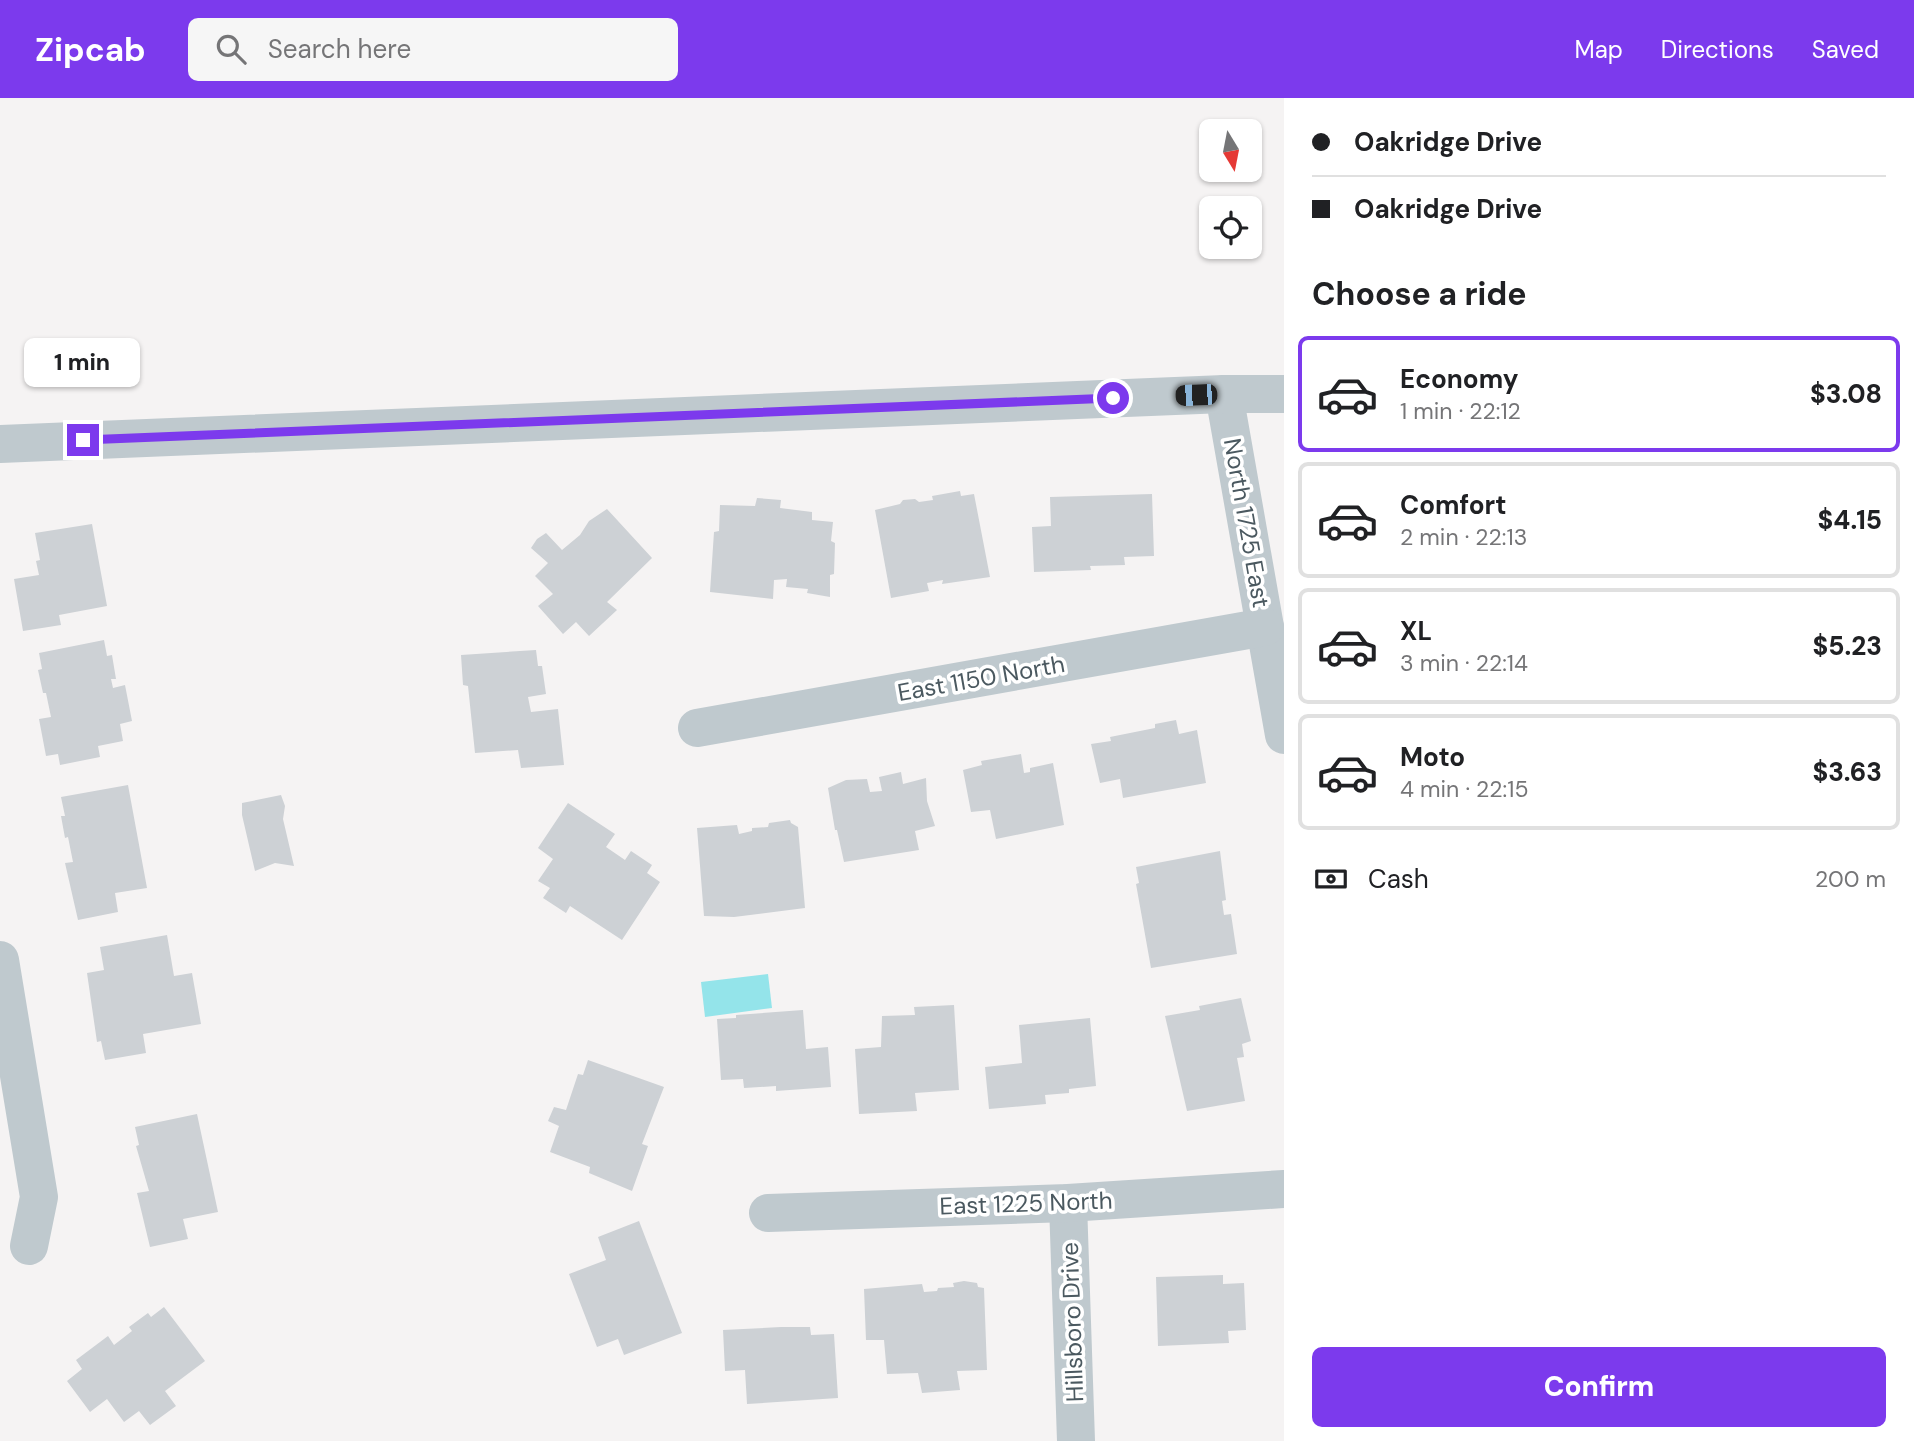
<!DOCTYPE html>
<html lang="en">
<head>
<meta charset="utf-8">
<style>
  body { margin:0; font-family:"DM Sans",sans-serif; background:#f6f6f6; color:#202124; height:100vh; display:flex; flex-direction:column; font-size:26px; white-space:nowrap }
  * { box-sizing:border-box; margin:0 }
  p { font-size:23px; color:#757577 }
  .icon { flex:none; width:38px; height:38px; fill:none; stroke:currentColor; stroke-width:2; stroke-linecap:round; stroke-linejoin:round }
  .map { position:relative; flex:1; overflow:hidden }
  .panel { display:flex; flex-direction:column; background:#fff; width:630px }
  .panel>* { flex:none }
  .top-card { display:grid; align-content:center; height:154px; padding:0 28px; background:#fff }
  .needle { width:46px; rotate:170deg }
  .fabs { position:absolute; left:1199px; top:21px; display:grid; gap:14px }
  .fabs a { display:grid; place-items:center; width:63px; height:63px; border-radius:10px; background:#fff; box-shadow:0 2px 5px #0004; font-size:35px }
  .end { position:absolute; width:32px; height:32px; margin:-16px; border:9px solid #7c3aed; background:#fff; box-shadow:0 0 0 4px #fff }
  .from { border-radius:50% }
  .bubble { position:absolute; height:49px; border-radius:10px; background:#fff; box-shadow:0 2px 5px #0004; font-size:23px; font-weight:800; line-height:49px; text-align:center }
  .car { position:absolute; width:21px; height:42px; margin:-21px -10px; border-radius:9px; box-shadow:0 0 5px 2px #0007; background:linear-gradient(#222 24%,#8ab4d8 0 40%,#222 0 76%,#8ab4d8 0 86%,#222 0) }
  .top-card b { display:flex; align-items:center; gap:24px; height:66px; font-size:26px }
  .top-card b+b { border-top:2px solid #e0e0e0 }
  .top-card i { width:18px; height:18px; background:#202124 }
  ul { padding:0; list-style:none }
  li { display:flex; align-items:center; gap:21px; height:116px; margin:0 14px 10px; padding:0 14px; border:4px solid #e0e0e0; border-radius:10px }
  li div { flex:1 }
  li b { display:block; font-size:26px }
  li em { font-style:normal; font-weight:800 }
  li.selected { border-color:#7c3aed }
  li>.icon { width:63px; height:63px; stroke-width:1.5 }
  h2 { padding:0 28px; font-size:32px; line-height:84px }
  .pay { display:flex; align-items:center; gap:18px; height:77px; padding:0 28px; font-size:26px }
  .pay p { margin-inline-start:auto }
  .cta { display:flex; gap:14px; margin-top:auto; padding:14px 28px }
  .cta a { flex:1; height:80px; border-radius:10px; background:#7c3aed; color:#fff; font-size:28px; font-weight:800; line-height:80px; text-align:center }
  header { display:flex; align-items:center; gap:42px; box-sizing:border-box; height:98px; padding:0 35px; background:#7c3aed; color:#fff }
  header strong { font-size:33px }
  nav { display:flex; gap:38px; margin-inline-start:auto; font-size:24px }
  .search { width:490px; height:63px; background:#f6f6f6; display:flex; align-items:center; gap:18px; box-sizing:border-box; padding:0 24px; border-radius:10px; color:#757577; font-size:26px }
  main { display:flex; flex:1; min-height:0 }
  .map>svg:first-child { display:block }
  .water { fill:#94e4ea }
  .building { fill:#cdd1d5 }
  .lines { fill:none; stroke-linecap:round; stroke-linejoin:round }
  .minor { stroke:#bfc9ce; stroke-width:38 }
  .route { stroke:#7c3aed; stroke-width:9 }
  .labels { text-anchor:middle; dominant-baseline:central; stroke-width:7; stroke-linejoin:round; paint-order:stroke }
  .street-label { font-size:24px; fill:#4b5960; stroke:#fff }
</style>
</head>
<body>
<header>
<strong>Zipcab</strong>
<div class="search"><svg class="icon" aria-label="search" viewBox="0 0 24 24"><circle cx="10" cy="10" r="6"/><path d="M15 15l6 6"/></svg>Search here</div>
<nav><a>Map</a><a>Directions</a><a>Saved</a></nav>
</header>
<main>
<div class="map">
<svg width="1284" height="1343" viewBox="0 0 1284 1343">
  <rect width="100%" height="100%" fill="#f5f3f3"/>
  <path class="water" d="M 768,876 L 772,910 L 705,919 L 701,884 Z"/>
  <g class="building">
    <path d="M 960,393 L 961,398 L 974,396 L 990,479 L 942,486 L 943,482 L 927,485 L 929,493 L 891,500 L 875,412 L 900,406 L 903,402 L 915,401 L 919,404 L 933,402 L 932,398 Z"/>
    <path d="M 1152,396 L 1154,458 L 1124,459 L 1125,467 L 1090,468 L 1091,472 L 1034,474 L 1032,429 L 1051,428 L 1050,399 Z"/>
    <path d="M 757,400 L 781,402 L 780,410 L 812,414 L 812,422 L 833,424 L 831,443 L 835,445 L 834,476 L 830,477 L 830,499 L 807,495 L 808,491 L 786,489 L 787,481 L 774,482 L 773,501 L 710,494 L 714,434 L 719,433 L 720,407 L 755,408 Z"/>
    <path d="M 607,411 L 652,460 L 607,504 L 617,512 L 589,538 L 576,524 L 563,536 L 538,508 L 553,496 L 535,478 L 548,465 L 531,450 L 537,441 L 546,435 L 562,452 L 580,437 L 589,423 Z"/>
    <path d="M 92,426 L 107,508 L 59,517 L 61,527 L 23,533 L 14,481 L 39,477 L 36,463 L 40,462 L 35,435 Z"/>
    <path d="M 104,542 L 107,558 L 112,557 L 116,581 L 111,581 L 113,590 L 125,587 L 132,623 L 120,626 L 123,643 L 98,648 L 100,659 L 60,667 L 58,656 L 46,658 L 39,621 L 51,619 L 46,595 L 43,595 L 38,572 L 42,571 L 39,555 Z"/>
    <path d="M 536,552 L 538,568 L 542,568 L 546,596 L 528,599 L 531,614 L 558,611 L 564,667 L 521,670 L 518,652 L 475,655 L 468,588 L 463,587 L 461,557 Z"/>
    <path d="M 1176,622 L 1179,636 L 1197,632 L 1206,685 L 1123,700 L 1120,681 L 1100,685 L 1091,646 L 1111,643 L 1110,639 L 1155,630 L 1155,626 Z"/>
    <path d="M 1021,656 L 1024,675 L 1030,674 L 1030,670 L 1053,665 L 1064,727 L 996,741 L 990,712 L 971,714 L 963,672 L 982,667 L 981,663 Z"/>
    <path d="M 901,674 L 903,686 L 926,680 L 927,703 L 935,728 L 915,733 L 919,752 L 844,764 L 837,732 L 835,732 L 828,690 L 846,682 L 867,681 L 870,694 L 882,693 L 879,679 Z"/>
    <path d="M 128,687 L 147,790 L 115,795 L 118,814 L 78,822 L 65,765 L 73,764 L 68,739 L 65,740 L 61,718 L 65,718 L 61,699 Z"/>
    <path d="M 281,697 L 285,708 L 283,721 L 294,768 L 275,765 L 255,773 L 242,717 L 242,705 Z"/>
    <path d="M 568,705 L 615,736 L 606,749 L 625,762 L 631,753 L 652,767 L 647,775 L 660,784 L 622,842 L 570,808 L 566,815 L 543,800 L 550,790 L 538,783 L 553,761 L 538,750 Z"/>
    <path d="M 790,722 L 791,725 L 798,729 L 805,810 L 734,819 L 704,818 L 697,730 L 737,727 L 739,736 L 752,733 L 752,730 L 768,729 L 769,725 Z"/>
    <path d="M 1220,753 L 1226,802 L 1222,803 L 1224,817 L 1231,816 L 1237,856 L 1151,870 L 1136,786 L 1139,785 L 1136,769 Z"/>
    <path d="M 167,837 L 174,878 L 192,875 L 201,926 L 143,936 L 146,955 L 105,962 L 101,943 L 97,944 L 87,875 L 104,872 L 100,849 Z"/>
    <path d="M 1241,900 L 1251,943 L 1242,946 L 1244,959 L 1237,960 L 1245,1003 L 1187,1013 L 1165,918 L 1200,912 L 1199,908 Z"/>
    <path d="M 954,907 L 959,992 L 915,995 L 917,1013 L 859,1016 L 855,951 L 881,949 L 882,918 L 915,917 L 914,909 Z"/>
    <path d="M 803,912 L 806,951 L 828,949 L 831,989 L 776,993 L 776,988 L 744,990 L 743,981 L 721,982 L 717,921 L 736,920 L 736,917 Z"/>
    <path d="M 1090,920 L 1096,988 L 1069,991 L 1069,995 L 1045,997 L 1046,1006 L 989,1011 L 985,969 L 1022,965 L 1019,927 Z"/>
    <path d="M 588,962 L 664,989 L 642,1046 L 648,1048 L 632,1093 L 589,1075 L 590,1069 L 550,1054 L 559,1028 L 548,1023 L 554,1009 L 566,1012 L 578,976 L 583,977 Z"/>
    <path d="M 197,1016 L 218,1114 L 183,1121 L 188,1141 L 150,1149 L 137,1095 L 149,1093 L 136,1048 L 139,1047 L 135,1029 Z"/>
    <path d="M 639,1123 L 682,1235 L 624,1257 L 618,1241 L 597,1249 L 569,1176 L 606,1162 L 598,1139 Z"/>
    <path d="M 1223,1177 L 1223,1186 L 1244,1185 L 1246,1232 L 1228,1233 L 1229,1245 L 1158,1248 L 1156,1179 Z"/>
    <path d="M 964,1183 L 977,1185 L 978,1189 L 984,1190 L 987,1272 L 957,1273 L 960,1292 L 922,1295 L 918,1275 L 887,1276 L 884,1242 L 866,1242 L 864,1191 L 922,1186 L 924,1194 L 937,1193 L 938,1190 L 954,1189 L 953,1185 Z"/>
    <path d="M 164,1209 L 205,1263 L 165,1293 L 176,1308 L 150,1327 L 139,1313 L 124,1324 L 107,1301 L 90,1314 L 67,1283 L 82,1271 L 76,1262 L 108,1238 L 114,1247 L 132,1233 L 129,1229 L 148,1215 L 151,1219 Z"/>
    <path d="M 781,1229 L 810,1229 L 811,1237 L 834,1236 L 838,1300 L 747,1306 L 745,1272 L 725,1273 L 723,1232 Z"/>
  </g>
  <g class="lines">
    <g class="minor">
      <path d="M 1224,296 L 1284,637"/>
      <path d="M 0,346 L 1224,296 L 1284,296"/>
      <path d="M 697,630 L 1265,529"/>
      <path d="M 0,862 L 39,1099 L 29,1148"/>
      <path d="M 1068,1105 L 1076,1343"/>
      <path d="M 768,1115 L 1068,1105 L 1284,1091"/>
    </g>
  </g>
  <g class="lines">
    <path class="route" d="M 83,342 L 1113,300"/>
  </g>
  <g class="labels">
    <g class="street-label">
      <text transform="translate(1247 425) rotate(80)">North 1725 East</text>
      <text transform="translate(981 580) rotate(-10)">East 1150 North</text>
      <text transform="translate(1026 1105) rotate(-2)">East 1225 North</text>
      <text transform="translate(1072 1224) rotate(-92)">Hillsboro Drive</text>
    </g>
  </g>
</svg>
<div class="fabs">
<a><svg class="needle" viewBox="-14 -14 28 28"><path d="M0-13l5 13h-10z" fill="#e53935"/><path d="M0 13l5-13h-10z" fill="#757577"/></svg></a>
<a><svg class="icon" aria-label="locate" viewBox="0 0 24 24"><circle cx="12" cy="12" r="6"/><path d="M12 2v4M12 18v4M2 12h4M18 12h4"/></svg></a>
</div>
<i class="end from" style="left:1113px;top:300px"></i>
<i class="end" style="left:83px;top:342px"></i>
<div class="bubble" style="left:24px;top:240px;width:116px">1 min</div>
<i class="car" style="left:1196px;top:297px;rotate:268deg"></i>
</div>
<section class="panel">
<div class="top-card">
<b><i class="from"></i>Oakridge Drive</b>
<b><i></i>Oakridge Drive</b>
</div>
<h2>Choose a ride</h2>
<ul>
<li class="selected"><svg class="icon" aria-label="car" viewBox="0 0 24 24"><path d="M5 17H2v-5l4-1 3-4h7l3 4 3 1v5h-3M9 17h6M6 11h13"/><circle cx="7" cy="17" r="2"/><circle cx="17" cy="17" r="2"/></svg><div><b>Economy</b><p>1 min · 22:12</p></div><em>$3.08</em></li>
<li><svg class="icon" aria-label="car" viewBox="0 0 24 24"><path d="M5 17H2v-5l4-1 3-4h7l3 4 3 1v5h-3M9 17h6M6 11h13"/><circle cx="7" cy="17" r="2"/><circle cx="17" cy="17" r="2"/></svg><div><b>Comfort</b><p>2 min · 22:13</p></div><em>$4.15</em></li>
<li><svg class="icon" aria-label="car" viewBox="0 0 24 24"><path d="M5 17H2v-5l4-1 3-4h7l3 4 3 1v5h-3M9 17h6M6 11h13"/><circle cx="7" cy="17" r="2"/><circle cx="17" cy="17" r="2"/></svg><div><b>XL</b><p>3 min · 22:14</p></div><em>$5.23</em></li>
<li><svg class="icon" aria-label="car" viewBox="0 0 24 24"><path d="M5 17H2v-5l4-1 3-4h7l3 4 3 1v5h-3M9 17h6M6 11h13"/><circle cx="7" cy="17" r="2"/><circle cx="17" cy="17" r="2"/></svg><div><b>Moto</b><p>4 min · 22:15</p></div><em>$3.63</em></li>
</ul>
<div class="pay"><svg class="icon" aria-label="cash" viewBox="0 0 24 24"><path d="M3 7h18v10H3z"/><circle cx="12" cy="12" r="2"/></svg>Cash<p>200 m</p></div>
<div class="cta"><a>Confirm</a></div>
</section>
</main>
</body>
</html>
